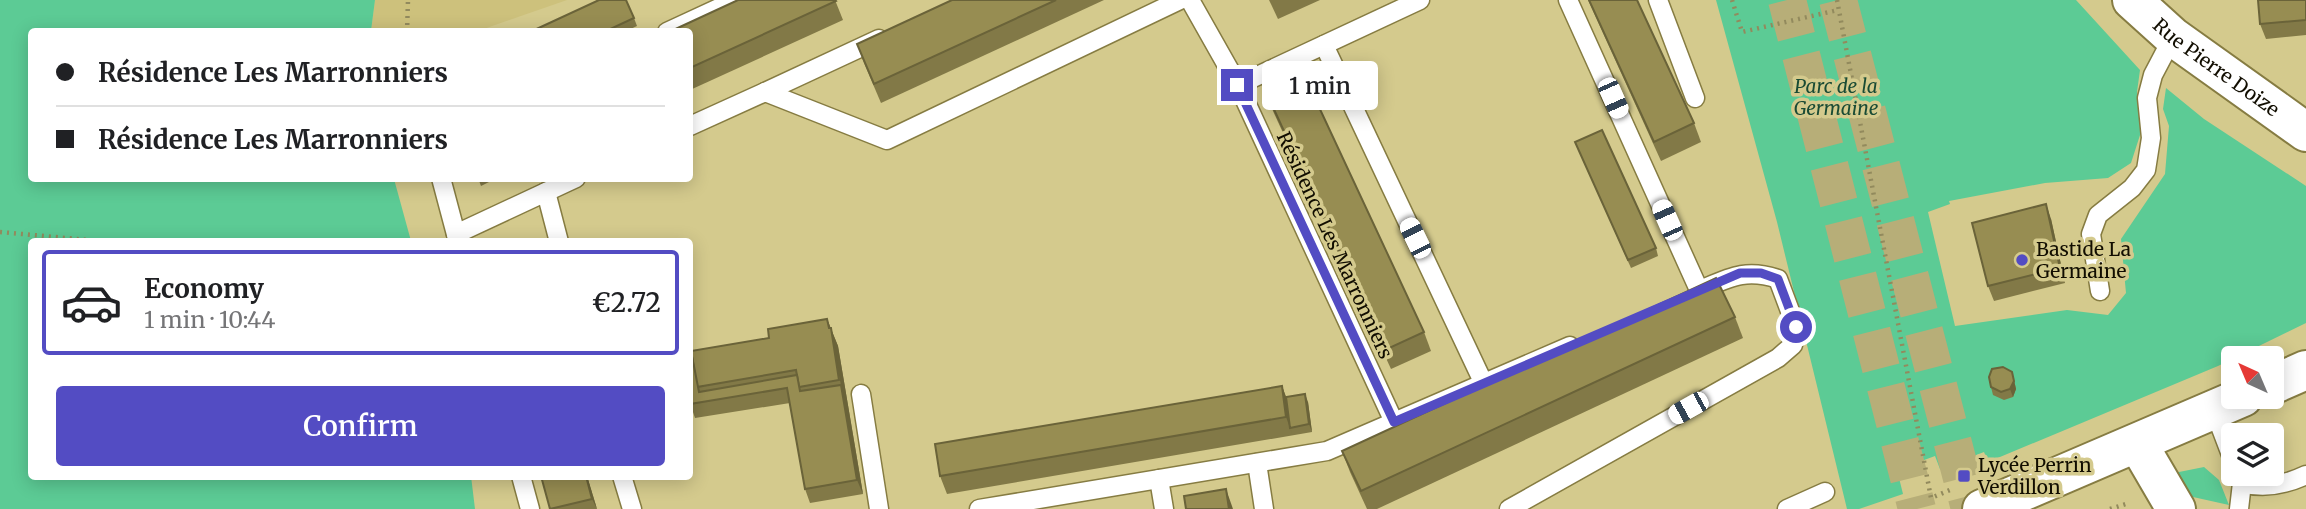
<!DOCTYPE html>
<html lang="en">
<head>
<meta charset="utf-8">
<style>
  body { margin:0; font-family:Merriweather,serif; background:#f2f2f2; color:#202124; height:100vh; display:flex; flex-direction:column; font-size:26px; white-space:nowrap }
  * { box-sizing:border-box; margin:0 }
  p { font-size:23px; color:#757577 }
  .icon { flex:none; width:38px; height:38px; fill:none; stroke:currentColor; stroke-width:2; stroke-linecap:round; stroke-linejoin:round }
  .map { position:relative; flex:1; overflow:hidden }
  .details { position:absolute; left:28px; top:238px; width:665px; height:242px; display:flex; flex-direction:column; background:#fff; border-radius:7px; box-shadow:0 4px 18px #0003 }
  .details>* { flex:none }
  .top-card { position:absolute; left:28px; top:28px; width:665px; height:154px; border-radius:7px; box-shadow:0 4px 18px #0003; display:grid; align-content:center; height:154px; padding:0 28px; background:#fff }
  .needle { width:46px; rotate:316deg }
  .controls { position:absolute; left:2221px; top:346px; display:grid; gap:14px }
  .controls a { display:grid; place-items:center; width:63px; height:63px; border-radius:7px; background:#fff; box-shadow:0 4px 18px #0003; font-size:35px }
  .end { position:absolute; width:32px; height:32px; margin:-16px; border:9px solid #534cc3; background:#fff; box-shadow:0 0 0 4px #fff }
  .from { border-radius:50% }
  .bubble { position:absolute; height:49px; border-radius:7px; background:#fff; box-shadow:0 4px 18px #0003; font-size:23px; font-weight:600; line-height:49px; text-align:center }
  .car { position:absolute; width:21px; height:42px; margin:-21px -10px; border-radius:9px; box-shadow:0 0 5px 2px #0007; background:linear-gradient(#fff 24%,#345 0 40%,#fff 0 76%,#345 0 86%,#fff 0) }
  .top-card b { display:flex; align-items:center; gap:24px; height:66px; font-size:26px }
  .top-card b+b { border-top:2px solid #e0e0e0 }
  .top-card i { width:18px; height:18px; background:#202124 }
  ul { padding:12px 0 0; list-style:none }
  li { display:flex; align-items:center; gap:21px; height:105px; margin:0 14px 10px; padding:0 14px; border:4px solid transparent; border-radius:7px }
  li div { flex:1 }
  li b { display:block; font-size:26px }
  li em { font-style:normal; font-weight:600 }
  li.on { border-color:#534cc3 }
  li>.icon { width:63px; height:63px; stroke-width:1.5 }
  .primary-button { display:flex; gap:14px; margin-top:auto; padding:14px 28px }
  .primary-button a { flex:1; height:80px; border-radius:7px; background:#534cc3; color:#fff; font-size:28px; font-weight:600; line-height:80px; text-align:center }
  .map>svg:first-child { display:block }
  .built { fill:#cdc17c }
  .green { fill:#5ccb95 }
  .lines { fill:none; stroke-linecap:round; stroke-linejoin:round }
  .highway-tunnel { stroke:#b7ae78; stroke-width:38; stroke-dasharray:38 19; stroke-linecap:butt }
  .lane-casing { stroke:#867c42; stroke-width:21 }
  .secondary-casing { stroke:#867c42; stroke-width:42 }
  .path { stroke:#928a5d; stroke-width:4.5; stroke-dasharray:2 5; stroke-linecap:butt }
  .lane { stroke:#fff; stroke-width:18 }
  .secondary { stroke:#fff; stroke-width:38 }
  .wall { fill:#827947 }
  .shaded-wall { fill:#6a6339 }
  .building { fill:#978d52; stroke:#6a6339; stroke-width:2 }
  .route { stroke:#534cc3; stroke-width:9 }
  .poi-dot { fill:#534cc3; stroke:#d4ca8d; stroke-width:2.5 }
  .labels { text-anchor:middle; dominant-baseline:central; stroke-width:7; stroke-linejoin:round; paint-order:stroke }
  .street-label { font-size:19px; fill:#110d00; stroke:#d4ca8d }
  .park-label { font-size:19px; font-style:italic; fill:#194b34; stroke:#d4ca8d }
  .poi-label { font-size:19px; fill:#110d00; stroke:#d4ca8d; text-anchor:start }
</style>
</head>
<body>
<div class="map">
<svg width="2306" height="509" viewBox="0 0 2306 509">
  <rect width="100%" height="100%" fill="#d4ca8d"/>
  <path class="built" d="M 375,0 L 567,0 L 478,31 L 371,32 Z"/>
  <g class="green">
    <path d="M 0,0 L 375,0 L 371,31 L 32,32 L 32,178 L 394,179 L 411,241 L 32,242 L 32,476 L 471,476 L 475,509 L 0,509 Z"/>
    <path d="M 1716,0 L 2076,0 L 2140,70 L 2137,92 L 2141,132 L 2131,163 L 2108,178 L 2045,183 L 1949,201 L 1950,204 L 1928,212 L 1955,326 L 2067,310 L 2108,315 L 2126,293 L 2121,239 L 2165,174 L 2169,126 L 2163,109 L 2166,88 L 2204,119 L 2306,186 L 2306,323 L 2218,366 L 1988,462 L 1984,452 L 1940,469 L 1935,456 L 1897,470 L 1903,494 L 1859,509 L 1847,509 L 1777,222 Z"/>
    <path d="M 2204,467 L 2219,480 L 2229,505 L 2184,495 L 2174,473 Z"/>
  </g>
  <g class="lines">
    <g class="highway-tunnel">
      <path d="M 1787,0 L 1917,509"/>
      <path d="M 1838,0 L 1970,509"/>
    </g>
    <g class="lane-casing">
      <g id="lane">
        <path d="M 1190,0 L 1238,85 L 1394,422"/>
        <path d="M 1568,0 L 1699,290"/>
        <path d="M 1658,0 L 1695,98"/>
        <path d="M 667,32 L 736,0"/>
        <path d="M 1324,45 L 1484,384"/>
        <path d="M 1238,85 L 1420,0"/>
        <path d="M 765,92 L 879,39"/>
        <path d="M 690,126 L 765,92 L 887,140 L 1180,0"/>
        <path d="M 441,178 L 458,242"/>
        <path d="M 546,192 L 559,242"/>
        <path d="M 456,234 L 576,178"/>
        <path d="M 2100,291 L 2091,234 L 2098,215 L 2132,188 L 2146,170 L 2151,138 L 2147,98 L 2153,75 L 2173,37"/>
        <path d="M 861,394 L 879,509"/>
        <path d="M 2214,410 L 2233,460"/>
        <path d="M 1257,463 L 1264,509"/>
        <path d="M 2239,474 L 2242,483 L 2239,509"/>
        <path d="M 521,476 L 530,509"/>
        <path d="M 622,476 L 632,509"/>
        <path d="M 1159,479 L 1164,509"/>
        <path d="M 2242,483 C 2264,489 2285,485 2306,475"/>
        <path d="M 979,509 L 1327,451 L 1570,346"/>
        <path d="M 1509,509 L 1778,358 L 1793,345 L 1796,327 L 1778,279 C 1745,268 1729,278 1698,291"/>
        <path d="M 1787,509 L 1825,492"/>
      </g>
    </g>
    <g class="secondary-casing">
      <g id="secondary">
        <path id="s1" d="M 2132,0 L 2173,37 L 2306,132"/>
        <path d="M 2272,385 L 2306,370"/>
        <path d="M 2138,444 L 2176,509"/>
        <path d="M 1982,509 L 2243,397"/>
      </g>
    </g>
    <g class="path">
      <path d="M 1732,0 L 1742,32 L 1838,10"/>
      <path d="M 1837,0 L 1931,498 L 1950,490"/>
      <path d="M 407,32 L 408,0"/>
      <path d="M 0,232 L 110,242"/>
      <path d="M 2272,444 L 2278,458"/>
      <path d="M 2110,509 L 2129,503"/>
    </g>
    <use href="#lane" class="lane"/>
    <use href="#secondary" class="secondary"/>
  </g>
  <g class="wall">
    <path d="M 835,0 L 843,20 L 690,90 L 690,32 Z"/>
    <path d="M 952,0 L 1104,0 L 881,103 L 864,63 L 857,44 Z"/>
    <path d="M 1269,0 L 1320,0 L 1278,19 Z"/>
    <path d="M 1588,0 L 1637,0 L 1694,123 L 1701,142 L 1661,161 Z"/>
    <path d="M 2306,0 L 2306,35 L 2266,39 L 2260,24 Z"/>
    <path d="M 634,18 L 637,26 L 624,32 L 530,32 Z"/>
    <path d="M 1266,92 L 1424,332 L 1431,351 L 1391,369 L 1273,111 Z"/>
    <path d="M 1575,142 L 1656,248 L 1658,256 L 1631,268 Z"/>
    <path d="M 478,178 L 497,178 L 481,186 Z"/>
    <path d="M 2051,219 L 2065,283 L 1994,301 L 1988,286 Z"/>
    <path d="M 1735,317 L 1743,338 L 1377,509 L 1367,509 L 1350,472 L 1342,451 Z"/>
    <path d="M 827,319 L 838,346 L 863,494 L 810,503 L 805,489 L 790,403 L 695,418 L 690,403 L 690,356 L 769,338 Z"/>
    <path d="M 2012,372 L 2016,389 L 2013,397 L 2004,400 L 1993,395 L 1991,387 Z"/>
    <path d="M 1282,386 L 1286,397 L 1308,402 L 1312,432 L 947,494 L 940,476 Z"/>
    <path d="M 587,476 L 597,509 L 550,509 Z"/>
  </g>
  <g class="shaded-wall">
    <path d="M 2046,204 L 2051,219 L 2065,283 L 2060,268 Z"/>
    <path d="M 827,319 L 838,346 L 863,494 L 857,480 L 841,385 Z"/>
    <path d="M 2012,372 L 2016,389 L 2013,397 L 2010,389 Z"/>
    <path d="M 1282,386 L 1289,405 L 1290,428 L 1293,436 L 1286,417 Z"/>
    <path d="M 1305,394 L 1308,402 L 1312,432 L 1309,424 Z"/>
    <path d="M 586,476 L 587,476 L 597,509 L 592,499 Z"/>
    <path d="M 1226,489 L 1233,509 L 1229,509 Z"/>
  </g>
  <g class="building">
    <path d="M 599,0 L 626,0 L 634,18 L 604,32 L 530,32 Z"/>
    <path d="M 738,0 L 835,0 L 836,1 L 690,68 L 690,32 L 669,32 Z"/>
    <path d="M 952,0 L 1056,0 L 874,84 L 857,44 Z"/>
    <path d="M 1589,0 L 1637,0 L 1694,123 L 1654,142 Z"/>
    <path d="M 2258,0 L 2306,0 L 2306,20 L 2260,24 Z"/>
    <path d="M 1304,75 L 1424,332 L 1385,350 L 1266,92 Z"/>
    <path d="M 1602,130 L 1656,248 L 1628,260 L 1575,142 Z"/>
    <path d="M 2046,204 L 2060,268 L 1988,286 L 1972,223 Z"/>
    <path d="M 1716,278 L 1735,317 L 1361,491 L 1342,451 Z"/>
    <path d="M 827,319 L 829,328 L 831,328 L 839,380 L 799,387 L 796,370 L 697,387 L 691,351 L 769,338 L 768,329 Z"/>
    <path d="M 690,356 L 692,356 L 699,392 L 797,375 L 800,391 L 841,385 L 857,480 L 805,489 L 787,388 L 690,404 Z"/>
    <path d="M 2003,367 L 2012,372 L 2014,381 L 2010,389 L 2001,392 L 1991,387 L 1989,377 L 1992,369 Z"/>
    <path d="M 1282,386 L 1286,417 L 940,476 L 935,444 Z"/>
    <path d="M 1305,394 L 1309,424 L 1290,428 L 1286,397 Z"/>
    <path d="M 541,476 L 586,476 L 592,499 L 550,509 Z"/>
    <path d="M 1226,489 L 1229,509 L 1186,509 L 1184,496 Z"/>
  </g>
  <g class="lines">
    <path class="route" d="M 1237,85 L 1394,422 L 1740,273 L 1761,273 L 1778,279 L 1796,327"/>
  </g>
  <g class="poi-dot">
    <circle cx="2022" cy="260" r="7"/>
    <rect x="1957" y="469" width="14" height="14" rx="3.5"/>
  </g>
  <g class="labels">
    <g class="street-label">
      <text stroke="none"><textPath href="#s1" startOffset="108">Rue Pierre Doize</textPath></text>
      <text transform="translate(1335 245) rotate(65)">Résidence Les Marronniers</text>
    </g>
    <g class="park-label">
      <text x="1836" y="86">Parc de la<tspan x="1836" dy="22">Germaine</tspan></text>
    </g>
    <g class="poi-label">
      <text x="2036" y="249">Bastide La<tspan x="2036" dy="22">Germaine</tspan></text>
      <text x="1978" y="465">Lycée Perrin<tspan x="1978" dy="22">Verdillon</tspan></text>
    </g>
  </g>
</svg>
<div class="controls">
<a><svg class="needle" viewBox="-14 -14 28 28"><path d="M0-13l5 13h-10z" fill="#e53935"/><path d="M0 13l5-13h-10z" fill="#757577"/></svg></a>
<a><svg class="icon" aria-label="layers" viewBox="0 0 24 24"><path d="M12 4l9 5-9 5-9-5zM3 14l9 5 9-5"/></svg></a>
</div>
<i class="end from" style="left:1796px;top:327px"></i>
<i class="end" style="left:1237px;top:85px"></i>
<div class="bubble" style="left:1262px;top:61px;width:116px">1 min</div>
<i class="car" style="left:1613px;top:98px;rotate:156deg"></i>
<i class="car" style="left:1667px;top:220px;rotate:336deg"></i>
<i class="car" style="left:1415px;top:238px;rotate:334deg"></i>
<i class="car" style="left:1688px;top:408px;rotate:241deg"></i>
<div class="top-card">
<b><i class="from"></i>Résidence Les Marronniers</b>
<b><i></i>Résidence Les Marronniers</b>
</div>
<section class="details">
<ul>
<li class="on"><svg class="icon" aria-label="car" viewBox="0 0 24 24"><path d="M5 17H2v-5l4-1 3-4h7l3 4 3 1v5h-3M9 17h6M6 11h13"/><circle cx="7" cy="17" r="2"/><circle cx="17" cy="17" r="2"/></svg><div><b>Economy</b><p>1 min · 10:44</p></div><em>€2.72</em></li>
</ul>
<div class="primary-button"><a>Confirm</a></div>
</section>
</div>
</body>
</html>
